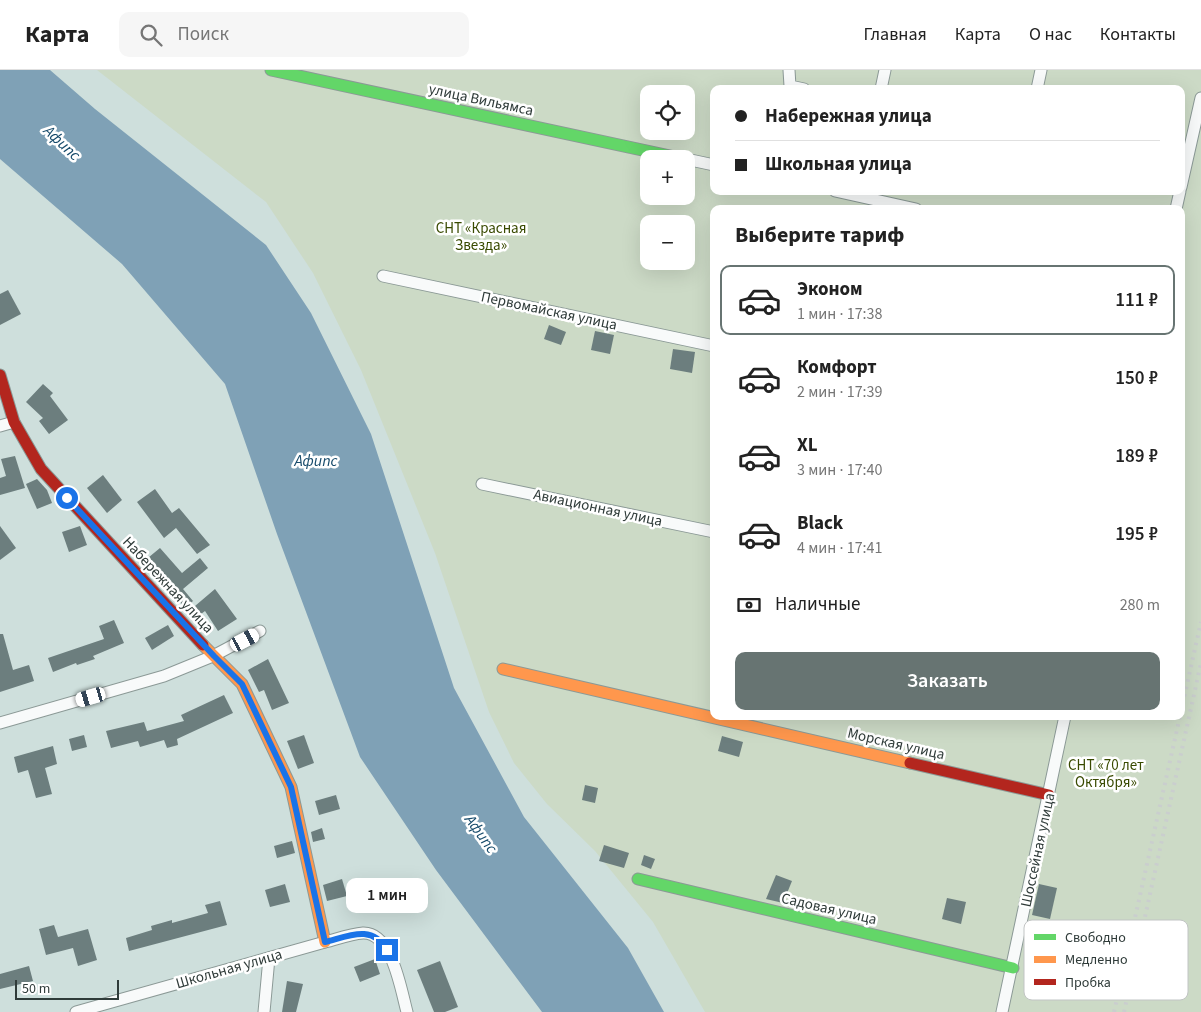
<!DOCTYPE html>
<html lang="ru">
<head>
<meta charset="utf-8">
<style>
  body { margin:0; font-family:"Source Sans 3",sans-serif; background:#f6f6f6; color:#222; height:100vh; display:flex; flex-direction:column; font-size:19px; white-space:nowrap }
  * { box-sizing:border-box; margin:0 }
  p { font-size:16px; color:#767676 }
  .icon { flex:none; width:28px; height:28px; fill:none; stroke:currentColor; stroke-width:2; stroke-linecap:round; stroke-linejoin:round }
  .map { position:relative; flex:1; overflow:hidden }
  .drawer { position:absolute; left:710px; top:135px; width:475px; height:515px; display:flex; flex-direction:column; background:#fff; border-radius:10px; box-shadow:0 5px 20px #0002 }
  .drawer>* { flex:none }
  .guide { position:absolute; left:710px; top:15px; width:475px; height:110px; border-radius:10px; box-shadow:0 5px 20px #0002; display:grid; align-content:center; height:110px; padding:0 25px; background:#fff }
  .tools { position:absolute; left:640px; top:15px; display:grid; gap:10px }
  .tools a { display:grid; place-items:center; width:55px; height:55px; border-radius:10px; background:#fff; box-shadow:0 5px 20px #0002; font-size:25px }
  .scale { position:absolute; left:15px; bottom:12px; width:104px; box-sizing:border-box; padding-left:5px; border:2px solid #2f3b39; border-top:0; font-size:14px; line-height:18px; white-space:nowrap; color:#2f3b39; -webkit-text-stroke:4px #fff; paint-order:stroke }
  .end { position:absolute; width:22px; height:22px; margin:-11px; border:6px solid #1a73e8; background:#fff; box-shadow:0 0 0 2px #fff }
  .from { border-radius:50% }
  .bubble { position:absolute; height:35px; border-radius:10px; background:#fff; box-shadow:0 5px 20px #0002; font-size:16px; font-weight:600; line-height:35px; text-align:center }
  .car { position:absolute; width:15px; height:30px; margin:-15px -8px; border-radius:6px; box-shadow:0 0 4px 1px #0007; background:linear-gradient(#fff 24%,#345 0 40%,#fff 0 76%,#345 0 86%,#fff 0) }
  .guide b { display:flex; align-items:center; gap:18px; height:48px; font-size:19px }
  .guide b+b { border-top:1px solid #e0e0e0 }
  .guide i { width:12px; height:12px; background:#222 }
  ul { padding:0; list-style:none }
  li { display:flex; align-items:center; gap:15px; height:70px; margin:0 10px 8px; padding:0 15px; border:2px solid transparent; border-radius:10px }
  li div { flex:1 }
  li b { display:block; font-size:19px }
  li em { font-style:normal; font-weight:600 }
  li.selected { border-color:#677472 }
  li>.icon { width:45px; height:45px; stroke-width:1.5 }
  h2 { padding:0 25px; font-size:22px; line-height:60px }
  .pay { display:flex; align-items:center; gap:12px; height:55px; padding:0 25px; font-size:19px }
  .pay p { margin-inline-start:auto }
  .button { display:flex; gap:10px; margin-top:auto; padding:10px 25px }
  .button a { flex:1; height:58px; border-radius:10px; background:#677472; color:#fff; font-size:20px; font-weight:600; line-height:58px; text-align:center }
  header { display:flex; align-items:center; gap:30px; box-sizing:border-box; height:70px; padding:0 25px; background:#fff; border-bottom:1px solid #e0e0e0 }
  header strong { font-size:24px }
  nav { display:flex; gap:28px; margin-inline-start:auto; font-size:18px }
  .search { width:350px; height:45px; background:#f6f6f6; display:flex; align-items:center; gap:12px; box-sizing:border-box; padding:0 18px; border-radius:10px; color:#767676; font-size:19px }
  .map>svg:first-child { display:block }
  .green { fill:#ccdac6; fill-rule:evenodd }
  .water { fill:#7fa1b6 }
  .building { fill:#6c7e7e }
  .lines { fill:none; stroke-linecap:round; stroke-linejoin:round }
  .street-casing { stroke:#8b9996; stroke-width:13 }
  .fast-casing { stroke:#8b9996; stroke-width:13 }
  .slow-casing { stroke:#8b9996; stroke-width:13 }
  .jam-casing { stroke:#8b9996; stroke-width:13 }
  .street { stroke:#f8fafa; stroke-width:11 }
  .fast { stroke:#63d668; stroke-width:11 }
  .slow { stroke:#ff974d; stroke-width:11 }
  .jam { stroke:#b3261e; stroke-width:11 }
  .rail { stroke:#cacece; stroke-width:4; stroke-dasharray:2.5 5; stroke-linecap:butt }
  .route { stroke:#1a73e8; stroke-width:6 }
  .labels { text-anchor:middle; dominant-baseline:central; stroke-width:5; stroke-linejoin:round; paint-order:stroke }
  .street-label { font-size:15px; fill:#2f3b39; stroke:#fff }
  .park-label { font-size:15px; fill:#394a00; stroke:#fff }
  .water-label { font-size:16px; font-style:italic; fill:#174b6b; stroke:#fff }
  .key { fill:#fff; stroke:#c1c4c4; stroke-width:1 }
  .key-label { font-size:14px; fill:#2f3b39 }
</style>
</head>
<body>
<header>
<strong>Карта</strong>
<div class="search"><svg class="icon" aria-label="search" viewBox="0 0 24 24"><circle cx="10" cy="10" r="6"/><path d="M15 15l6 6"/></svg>Поиск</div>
<nav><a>Главная</a><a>Карта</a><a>О нас</a><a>Контакты</a></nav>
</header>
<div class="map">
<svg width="1201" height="942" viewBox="0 0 1201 942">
  <rect width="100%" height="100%" fill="#cedfdc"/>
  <path class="green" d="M 97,0 L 1201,0 L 1201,942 L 705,942 L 653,852 L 595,781 L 547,734 L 514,693 L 489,642 L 435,483 L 361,300 L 313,203 L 266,132 ZM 714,19 L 1181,19 L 1181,121 L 714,121 ZM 649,24 L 686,24 L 686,61 L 649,61 ZM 649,89 L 686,89 L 686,126 L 649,126 ZM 714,139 L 1181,139 L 1181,646 L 714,646 ZM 649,154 L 686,154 L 686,191 L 649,191 Z"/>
  <path class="water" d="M 0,0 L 50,0 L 95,39 L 266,175 L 311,243 L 371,364 L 454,618 L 524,747 L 628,878 L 664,942 L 542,942 L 436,800 L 360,687 L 277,464 L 225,314 L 122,194 L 0,89 Z"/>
  <g class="building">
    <path d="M 8,220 L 21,244 L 0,255 L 0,224 Z"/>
    <path d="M 549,255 L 566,262 L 561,275 L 544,269 Z"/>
    <path d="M 595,261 L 614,265 L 610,284 L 591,280 Z"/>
    <path d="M 673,279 L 695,282 L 692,303 L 670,299 Z"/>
    <path d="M 43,314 L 53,323 L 50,326 L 68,350 L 49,364 L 39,351 L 43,348 L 26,332 Z"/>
    <path d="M 15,386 L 25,418 L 0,425 L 0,408 L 6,406 L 1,389 Z"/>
    <path d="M 103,405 L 122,430 L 107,443 L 87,418 Z"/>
    <path d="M 37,409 L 47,420 L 52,433 L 37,439 L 26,414 Z"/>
    <path d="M 155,419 L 172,443 L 179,438 L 210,475 L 197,484 L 176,458 L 164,468 L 137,432 Z"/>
    <path d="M 0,456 L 16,478 L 0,490 Z"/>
    <path d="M 80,456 L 87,475 L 69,482 L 62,462 Z"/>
    <path d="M 160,478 L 182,503 L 200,488 L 208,498 L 183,519 L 193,531 L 185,538 L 155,502 L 154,503 L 143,492 Z"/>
    <path d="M 215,519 L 237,549 L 218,561 L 205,541 L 201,544 L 195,536 Z"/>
    <path d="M 114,550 L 124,573 L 93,586 L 95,589 L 77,595 L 76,593 L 53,602 L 48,588 L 104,569 L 99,556 Z"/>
    <path d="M 168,555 L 174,566 L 152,580 L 145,568 Z"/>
    <path d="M 0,564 L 3,564 L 13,600 L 29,595 L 34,611 L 0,622 Z"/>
    <path d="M 268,589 L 289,633 L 272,640 L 264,620 L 259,622 L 248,600 Z"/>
    <path d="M 224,625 L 233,643 L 177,669 L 178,675 L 167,678 L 164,670 L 140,677 L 138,671 L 111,678 L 106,661 L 144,652 L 147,661 L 184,651 L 181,645 Z"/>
    <path d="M 84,665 L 87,677 L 72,681 L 69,669 Z"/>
    <path d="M 304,665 L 314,693 L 298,699 L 287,671 Z"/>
    <path d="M 722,666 L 743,672 L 739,687 L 718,681 Z"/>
    <path d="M 53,676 L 57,694 L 45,698 L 52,724 L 36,728 L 28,700 L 18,703 L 14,687 Z"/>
    <path d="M 585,715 L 598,718 L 595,733 L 582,730 Z"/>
    <path d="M 336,725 L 340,739 L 319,745 L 315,731 Z"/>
    <path d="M 322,758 L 325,769 L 313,772 L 311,762 Z"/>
    <path d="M 292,771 L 295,783 L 277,788 L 274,776 Z"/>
    <path d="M 604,775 L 629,783 L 624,798 L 599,791 Z"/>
    <path d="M 644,785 L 655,789 L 651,799 L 641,795 Z"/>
    <path d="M 776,805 L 792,811 L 783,833 L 766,829 Z"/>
    <path d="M 342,809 L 347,826 L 327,831 L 323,815 Z"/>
    <path d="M 285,814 L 290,832 L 270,837 L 265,820 Z"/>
    <path d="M 1039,814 L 1057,818 L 1050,849 L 1032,845 Z"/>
    <path d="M 947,828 L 966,832 L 961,854 L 942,849 Z"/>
    <path d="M 220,831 L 227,855 L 129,881 L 126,868 L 152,860 L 151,856 L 172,850 L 172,853 L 208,843 L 205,835 Z"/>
    <path d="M 54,855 L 58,867 L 88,859 L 97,890 L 78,896 L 73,878 L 46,885 L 39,859 Z"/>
    <path d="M 375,889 L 380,904 L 360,912 L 354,897 Z"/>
    <path d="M 440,891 L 458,937 L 445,942 L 434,942 L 417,900 Z"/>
    <path d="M 29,896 L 33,911 L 0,919 L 0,904 Z"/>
    <path d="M 287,911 L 303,914 L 296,942 L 282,942 Z"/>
  </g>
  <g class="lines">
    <g class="street-casing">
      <g id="street">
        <path d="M 789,0 L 790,16 L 804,19"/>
        <path d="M 881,19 L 885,0"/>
        <path d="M 1037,19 L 1041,0"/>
        <path d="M 686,89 L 714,95"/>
        <path d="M 1181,117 L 1201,28"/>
        <path d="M 835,121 L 916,139"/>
        <path d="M 1176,139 L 1180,121"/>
        <path d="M 383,206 L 714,276"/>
        <path d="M 0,356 L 14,352"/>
        <path d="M 482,414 L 714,462"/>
        <path d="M 0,653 L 164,606 L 213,586 L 260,561"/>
        <path d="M 76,942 L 325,872 C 337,869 350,864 363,863 C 392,862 401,920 407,942"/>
        <path d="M 264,942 L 269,888"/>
        <path d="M 1002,942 L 1065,646"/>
      </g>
    </g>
    <g class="fast-casing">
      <g id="fast">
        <path d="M 271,0 L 684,89"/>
        <path d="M 638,809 L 1013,898"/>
      </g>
    </g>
    <g class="slow-casing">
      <g id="slow">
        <path d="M 203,575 L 242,614 L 291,717 L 325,872"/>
        <path d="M 503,599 L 910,693"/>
      </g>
    </g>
    <g class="jam-casing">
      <g id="jam">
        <path d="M 0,305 L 14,352 L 41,399 L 203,575"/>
        <path d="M 910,693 L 1049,725"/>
      </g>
    </g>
    <use href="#street" class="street"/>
    <use href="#fast" class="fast"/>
    <use href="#slow" class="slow"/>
    <use href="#jam" class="jam"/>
    <g class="rail">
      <path d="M 1181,641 L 1201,552"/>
      <path d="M 1114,942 L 1180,646"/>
      <path d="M 1124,942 L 1201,593"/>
    </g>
  </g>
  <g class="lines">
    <path class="route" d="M 67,428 L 214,586 L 242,614 L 291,717 L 325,872 C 349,866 372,854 387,880"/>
  </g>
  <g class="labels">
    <g class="street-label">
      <text transform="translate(481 30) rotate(12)">улица Вильямса</text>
      <text transform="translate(549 241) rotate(12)">Первомайская улица</text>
      <text transform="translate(598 438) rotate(12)">Авиационная улица</text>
      <text transform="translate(168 515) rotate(47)">Набережная улица</text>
      <text transform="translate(896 674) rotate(13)">Морская улица</text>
      <text transform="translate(1038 780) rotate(-78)">Шоссейная улица</text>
      <text transform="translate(829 839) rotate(13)">Садовая улица</text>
      <text transform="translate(229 899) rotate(-16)">Школьная улица</text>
    </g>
    <g class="park-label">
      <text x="481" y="158">СНТ «Красная<tspan x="481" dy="17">Звезда»</tspan></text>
      <text x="1106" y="695">СНТ «70 лет<tspan x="1106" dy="17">Октября»</tspan></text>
    </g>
    <g class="water-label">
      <text transform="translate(62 73) rotate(43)">Афипс</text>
      <text x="316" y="391">Афипс</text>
      <text transform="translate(481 764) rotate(54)">Афипс</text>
    </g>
  </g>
  <rect x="1024" y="850" width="164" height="80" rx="8" class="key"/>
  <rect x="1034" y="864" width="22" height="6" fill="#63d668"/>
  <rect x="1034" y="886" width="22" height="7" fill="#ff974d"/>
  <rect x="1034" y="909" width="22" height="6" fill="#b3261e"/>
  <g class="key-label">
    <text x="1065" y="872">Свободно</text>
    <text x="1065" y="894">Медленно</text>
    <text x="1065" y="917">Пробка</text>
  </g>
</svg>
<div class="tools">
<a><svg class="icon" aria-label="locate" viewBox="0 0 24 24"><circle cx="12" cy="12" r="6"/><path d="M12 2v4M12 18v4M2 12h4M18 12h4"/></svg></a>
<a>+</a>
<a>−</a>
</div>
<div class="scale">50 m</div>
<i class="end from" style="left:67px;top:428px"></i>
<i class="end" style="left:387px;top:880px"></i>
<div class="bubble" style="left:346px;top:808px;width:82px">1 мин</div>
<i class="car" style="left:245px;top:570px;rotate:62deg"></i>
<i class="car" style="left:91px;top:627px;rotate:254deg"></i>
<div class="guide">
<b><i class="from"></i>Набережная улица</b>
<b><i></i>Школьная улица</b>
</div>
<section class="drawer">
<h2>Выберите тариф</h2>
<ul>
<li class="selected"><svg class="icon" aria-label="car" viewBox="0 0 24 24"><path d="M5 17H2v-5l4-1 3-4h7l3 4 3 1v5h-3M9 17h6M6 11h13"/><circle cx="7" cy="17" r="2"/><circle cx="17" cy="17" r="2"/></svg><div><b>Эконом</b><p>1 мин · 17:38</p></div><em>111 ₽</em></li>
<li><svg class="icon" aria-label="car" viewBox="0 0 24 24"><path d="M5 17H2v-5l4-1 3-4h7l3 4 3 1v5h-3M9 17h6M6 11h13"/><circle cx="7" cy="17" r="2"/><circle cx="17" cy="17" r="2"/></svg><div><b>Комфорт</b><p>2 мин · 17:39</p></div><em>150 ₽</em></li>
<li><svg class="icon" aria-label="car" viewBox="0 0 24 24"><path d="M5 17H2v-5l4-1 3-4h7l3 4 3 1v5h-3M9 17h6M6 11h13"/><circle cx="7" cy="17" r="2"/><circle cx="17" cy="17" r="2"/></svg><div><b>XL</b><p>3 мин · 17:40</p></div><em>189 ₽</em></li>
<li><svg class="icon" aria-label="car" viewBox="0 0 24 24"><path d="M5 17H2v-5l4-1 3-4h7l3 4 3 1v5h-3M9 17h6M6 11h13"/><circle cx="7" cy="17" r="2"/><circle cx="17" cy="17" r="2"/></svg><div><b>Black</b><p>4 мин · 17:41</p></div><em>195 ₽</em></li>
</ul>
<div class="pay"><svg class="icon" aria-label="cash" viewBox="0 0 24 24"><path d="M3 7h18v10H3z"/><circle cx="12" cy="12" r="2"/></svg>Наличные<p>280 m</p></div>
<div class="button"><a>Заказать</a></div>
</section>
</div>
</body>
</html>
